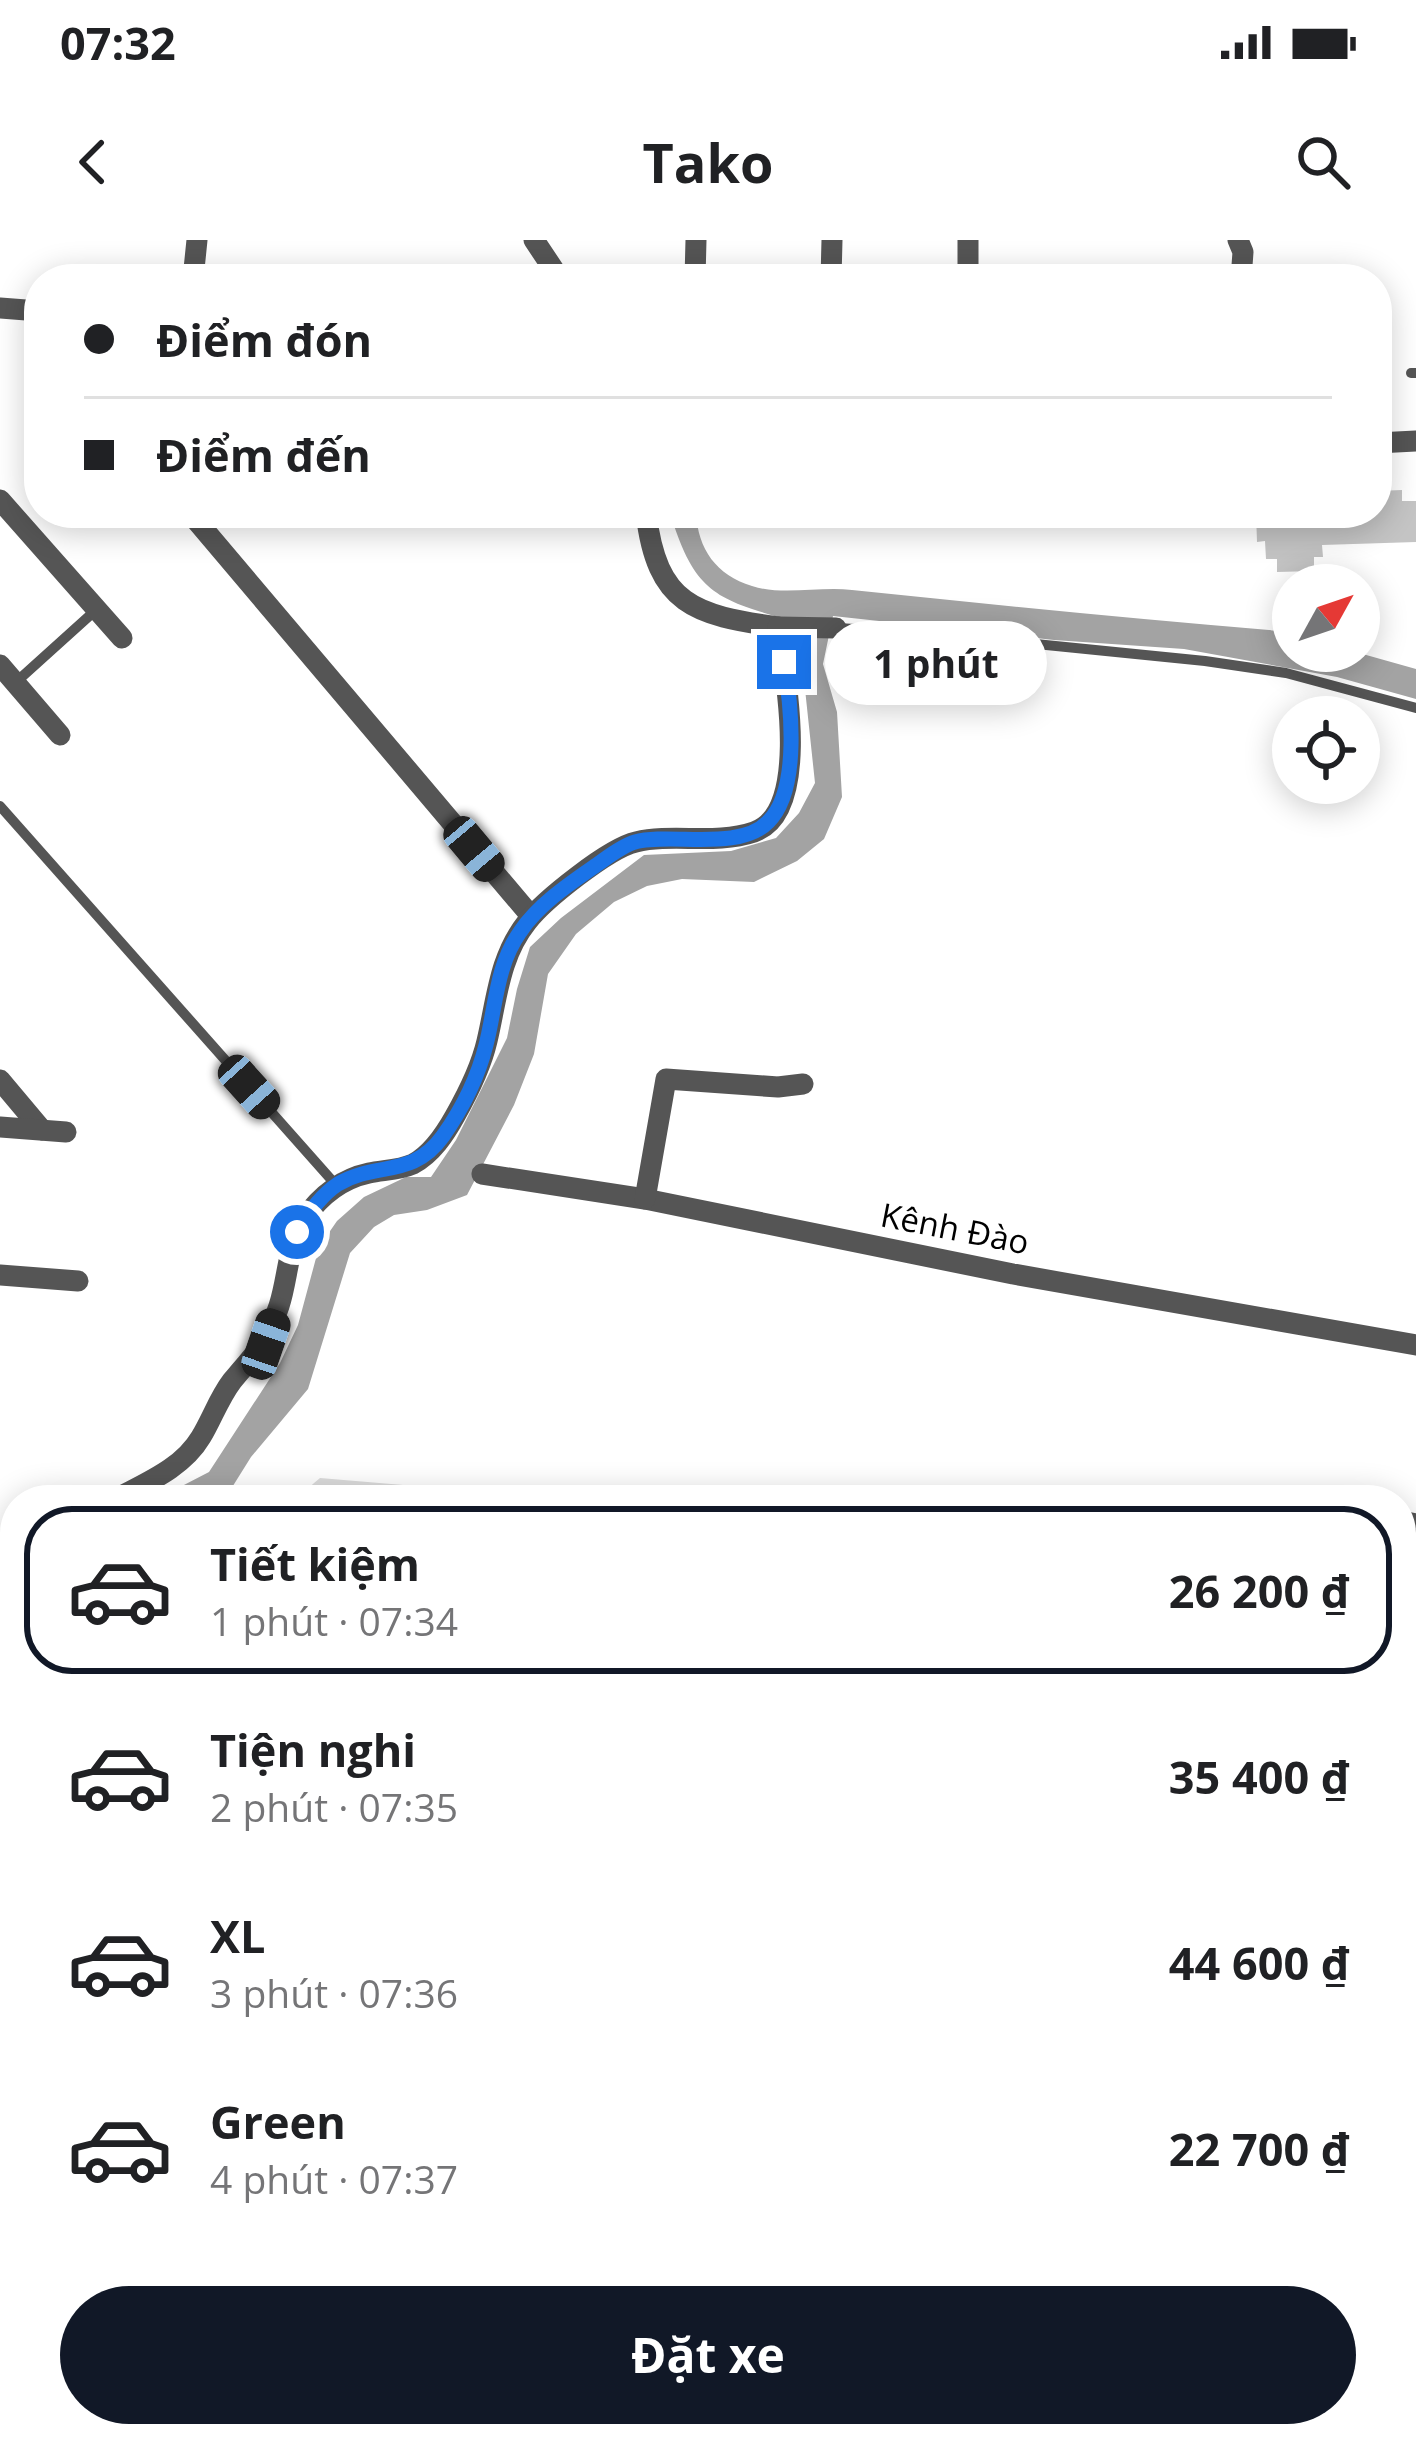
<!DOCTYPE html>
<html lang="vi">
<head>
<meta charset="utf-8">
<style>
  body { margin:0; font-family:"Open Sans",sans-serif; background:#f6f6f6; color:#202124; height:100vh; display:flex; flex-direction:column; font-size:45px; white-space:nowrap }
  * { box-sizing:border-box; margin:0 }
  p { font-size:39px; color:#757577 }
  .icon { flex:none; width:66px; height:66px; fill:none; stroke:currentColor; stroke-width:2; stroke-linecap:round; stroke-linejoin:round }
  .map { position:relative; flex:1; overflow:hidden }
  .details { position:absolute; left:0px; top:1245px; width:1416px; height:963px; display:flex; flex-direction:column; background:#fff; border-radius:48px 48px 0 0; box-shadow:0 6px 30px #0003 }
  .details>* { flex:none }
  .banner { position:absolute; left:24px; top:24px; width:1368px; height:264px; border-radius:48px; box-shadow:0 6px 30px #0003; display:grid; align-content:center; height:264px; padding:0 60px; background:#fff }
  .needle { width:78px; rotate:50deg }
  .fabs { position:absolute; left:1272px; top:324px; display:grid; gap:24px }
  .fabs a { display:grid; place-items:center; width:108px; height:108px; border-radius:50%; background:#fff; box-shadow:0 6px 30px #0003; font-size:60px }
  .end { position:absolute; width:54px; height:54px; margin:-27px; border:15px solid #1a73e8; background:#fff; box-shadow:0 0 0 6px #fff }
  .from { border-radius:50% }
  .bubble { position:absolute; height:84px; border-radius:42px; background:#fff; box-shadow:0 6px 30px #0003; font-size:39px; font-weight:700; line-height:84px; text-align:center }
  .car { position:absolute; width:36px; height:72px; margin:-36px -18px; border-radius:15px; box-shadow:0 0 9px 3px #0007; background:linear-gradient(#222 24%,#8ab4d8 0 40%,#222 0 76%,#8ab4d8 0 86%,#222 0) }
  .banner b { display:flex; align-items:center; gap:42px; height:114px; font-size:45px }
  .banner b+b { border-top:3px solid #e0e0e0 }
  .banner i { width:30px; height:30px; background:#202124 }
  ul { padding:21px 0 0; list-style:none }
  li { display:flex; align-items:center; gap:36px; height:168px; margin:0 24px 18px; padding:0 36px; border:6px solid transparent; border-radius:48px }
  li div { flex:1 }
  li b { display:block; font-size:45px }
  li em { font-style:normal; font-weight:700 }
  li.current { border-color:#111827 }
  li>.icon { width:108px; height:108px; stroke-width:1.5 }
  .button { display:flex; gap:24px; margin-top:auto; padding:24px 60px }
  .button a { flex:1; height:138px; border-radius:72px; background:#111827; color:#fff; font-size:48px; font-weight:700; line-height:138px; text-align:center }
  .status { display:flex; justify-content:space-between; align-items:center; height:84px; padding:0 60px; background:#fff; direction:ltr }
  .status svg { height:33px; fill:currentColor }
  header { display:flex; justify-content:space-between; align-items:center; height:156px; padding:0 60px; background:#fff; font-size:54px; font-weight:700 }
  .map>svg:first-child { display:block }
  .green { fill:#dcdcdc }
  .water { fill:#a3a3a3 }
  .building { fill:#c4c4c4 }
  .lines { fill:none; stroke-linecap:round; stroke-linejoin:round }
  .trunk-casing { stroke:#dbdbdb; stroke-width:39 }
  .service { stroke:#555; stroke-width:10 }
  .minor { stroke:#555; stroke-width:21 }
  .trunk { stroke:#000; stroke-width:33 }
  .route { stroke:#1a73e8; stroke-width:15 }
  .labels { text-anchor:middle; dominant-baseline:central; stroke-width:12; stroke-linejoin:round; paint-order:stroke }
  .street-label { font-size:33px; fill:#000; stroke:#fff }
</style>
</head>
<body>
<div class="status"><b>07:32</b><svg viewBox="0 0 49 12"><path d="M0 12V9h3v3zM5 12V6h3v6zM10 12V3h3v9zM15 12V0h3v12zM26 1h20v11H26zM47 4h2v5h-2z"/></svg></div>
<header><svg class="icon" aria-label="back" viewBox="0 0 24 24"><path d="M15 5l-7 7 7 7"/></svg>Tako<svg class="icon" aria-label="search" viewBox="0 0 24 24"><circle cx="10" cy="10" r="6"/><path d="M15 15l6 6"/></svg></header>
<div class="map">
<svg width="1416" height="2207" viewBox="0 0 1416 2207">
  <rect width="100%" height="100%" fill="#fff"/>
  <path class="green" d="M 320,1238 L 582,1260 L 294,1260 Z"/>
  <path class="water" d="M 670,273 L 696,273 C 698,309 716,335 752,346 C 783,356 820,346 852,350 C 995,365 1137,379 1280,391 L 1293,394 L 1293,411 L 1352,411 L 1416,429 L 1416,459 L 1337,437 L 1184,409 L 1054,400 L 833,376 L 823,424 L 837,472 L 842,557 L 824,599 L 797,621 L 754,642 L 682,639 L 647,646 L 614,662 L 576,694 L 548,734 L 534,814 L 514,865 L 467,955 L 427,970 L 394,975 L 374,987 L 350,1013 L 308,1149 L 251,1217 L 226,1257 L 155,1260 L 209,1232 L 280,1123 L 298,1085 L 319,1007 L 337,981 L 364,957 L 406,937 L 431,937 L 456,900 L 507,798 L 517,749 L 530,707 L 561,678 L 644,615 L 731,611 L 776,598 L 799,573 L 815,543 L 798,383 C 719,359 696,358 670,273 Z"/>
  <g class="building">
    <path d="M 1377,92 L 1387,92 L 1389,152 L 1377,152 Z"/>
    <path d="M 1402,250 L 1402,261 L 1416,261 L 1416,302 L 1322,305 L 1323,317 L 1314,317 L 1314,331 L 1277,332 L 1277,319 L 1266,319 L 1265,301 L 1257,302 L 1256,273 L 1377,273 L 1377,251 Z"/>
  </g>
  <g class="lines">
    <g class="trunk-casing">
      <g id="trunk">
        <path d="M 1401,1913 L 1416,1834"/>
        <path d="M 1401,2068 L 1416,1992"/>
        <path d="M 1342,2207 L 1346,2193"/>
        <path d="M 1372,2207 L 1375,2193"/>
      </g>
    </g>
    <g class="service">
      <path d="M 1411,133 L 1416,133"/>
      <path d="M 836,388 L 915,392 L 1205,421 L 1286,433 L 1416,468"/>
      <path d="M 15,443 L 97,369"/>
      <path d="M 0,566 L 336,945"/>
    </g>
    <g class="minor">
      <path d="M 534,0 L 560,39"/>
      <path d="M 968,0 L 968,39"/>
      <path d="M 1238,0 L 1243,12 L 1241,39"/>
      <path d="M 193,39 L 197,0"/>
      <path d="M 695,39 L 696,0"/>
      <path d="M 831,39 L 832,0"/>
      <path d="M 0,68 L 39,71"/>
      <path d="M 1377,203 L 1416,201"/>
      <path d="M 0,260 L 122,398"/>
      <path d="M 190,273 L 531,676"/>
      <path d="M 646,273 C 657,365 694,375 778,387"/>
      <path d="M 0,425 L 60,495"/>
      <path d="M 0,840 L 42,890"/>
      <path d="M 0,887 L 66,892"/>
      <path d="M 482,934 L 645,959 L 1013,1034 L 1416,1105"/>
      <path d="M 645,959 L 666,839 L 778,847 L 803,844"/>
      <path d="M 0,1035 L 78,1041"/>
      <path d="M 114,1260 C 145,1243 182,1229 201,1197 C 212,1179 219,1158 232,1141 C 259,1108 264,1109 279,1066 C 288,1039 288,1003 304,979 C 320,956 341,939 369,933 C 384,930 400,930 413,924 C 432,914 445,894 455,876 C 468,853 481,827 487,801 C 497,759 499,717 527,682 C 544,660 609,608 636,602 C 673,593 715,605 754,592 C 812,572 785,431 778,387 L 836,388"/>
      <path d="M 1401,1281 L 1416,1284"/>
      <path d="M 0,1332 L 15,1314"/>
      <path d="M 0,1380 L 15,1382"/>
      <path d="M 1401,1583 L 1416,1587"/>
      <path d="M 15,1707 L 5,1730 L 15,1763"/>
      <path d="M 0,1891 L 15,1916"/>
      <path d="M 62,2193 L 63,2207"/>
      <path d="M 1044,2193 L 1047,2207"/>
      <path d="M 1129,2193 L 1132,2207"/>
    </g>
    <use href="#trunk" class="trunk"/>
  </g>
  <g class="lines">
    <path class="route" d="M 297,992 C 307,975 321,955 338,944 C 377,921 412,939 443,896 C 462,869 478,837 486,805 C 496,766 496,726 520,692 C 538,665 569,644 595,626 C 607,618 621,606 635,602 C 670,592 739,612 768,582 C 801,550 791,463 784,422"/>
  </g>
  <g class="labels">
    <g class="street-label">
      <text transform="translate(955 988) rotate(11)">Kênh Đào</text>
    </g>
  </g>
</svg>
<div class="fabs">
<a><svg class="needle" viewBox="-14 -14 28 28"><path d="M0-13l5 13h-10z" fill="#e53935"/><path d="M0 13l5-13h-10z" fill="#757577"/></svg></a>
<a><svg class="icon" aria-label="locate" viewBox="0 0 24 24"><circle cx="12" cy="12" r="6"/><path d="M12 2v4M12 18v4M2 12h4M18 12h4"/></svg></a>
</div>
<i class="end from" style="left:297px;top:992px"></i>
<i class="end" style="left:784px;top:422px"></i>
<div class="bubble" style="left:825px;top:381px;width:222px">1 phút</div>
<i class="car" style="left:474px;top:609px;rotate:140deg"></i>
<i class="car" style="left:249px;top:847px;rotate:138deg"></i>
<i class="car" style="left:266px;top:1104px;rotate:19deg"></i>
<div class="banner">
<b><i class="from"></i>Điểm đón</b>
<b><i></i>Điểm đến</b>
</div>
<section class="details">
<ul>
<li class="current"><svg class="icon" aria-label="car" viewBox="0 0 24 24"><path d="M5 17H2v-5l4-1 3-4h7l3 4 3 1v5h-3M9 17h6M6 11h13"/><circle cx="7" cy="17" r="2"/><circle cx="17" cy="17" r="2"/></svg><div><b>Tiết kiệm</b><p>1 phút · 07:34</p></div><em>26 200 ₫</em></li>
<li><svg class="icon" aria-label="car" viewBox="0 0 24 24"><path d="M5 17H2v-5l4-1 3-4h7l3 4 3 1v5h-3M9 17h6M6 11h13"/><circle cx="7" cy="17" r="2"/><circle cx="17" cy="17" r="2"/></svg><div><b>Tiện nghi</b><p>2 phút · 07:35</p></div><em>35 400 ₫</em></li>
<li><svg class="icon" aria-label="car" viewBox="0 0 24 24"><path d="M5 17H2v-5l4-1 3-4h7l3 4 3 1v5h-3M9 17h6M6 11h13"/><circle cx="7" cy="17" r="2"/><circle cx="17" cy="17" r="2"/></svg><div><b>XL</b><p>3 phút · 07:36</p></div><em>44 600 ₫</em></li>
<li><svg class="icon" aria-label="car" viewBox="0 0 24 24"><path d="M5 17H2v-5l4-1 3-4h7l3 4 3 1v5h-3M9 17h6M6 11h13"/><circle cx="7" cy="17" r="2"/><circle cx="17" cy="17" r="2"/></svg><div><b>Green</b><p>4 phút · 07:37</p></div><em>22 700 ₫</em></li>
</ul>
<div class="button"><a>Đặt xe</a></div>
</section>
</div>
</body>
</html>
